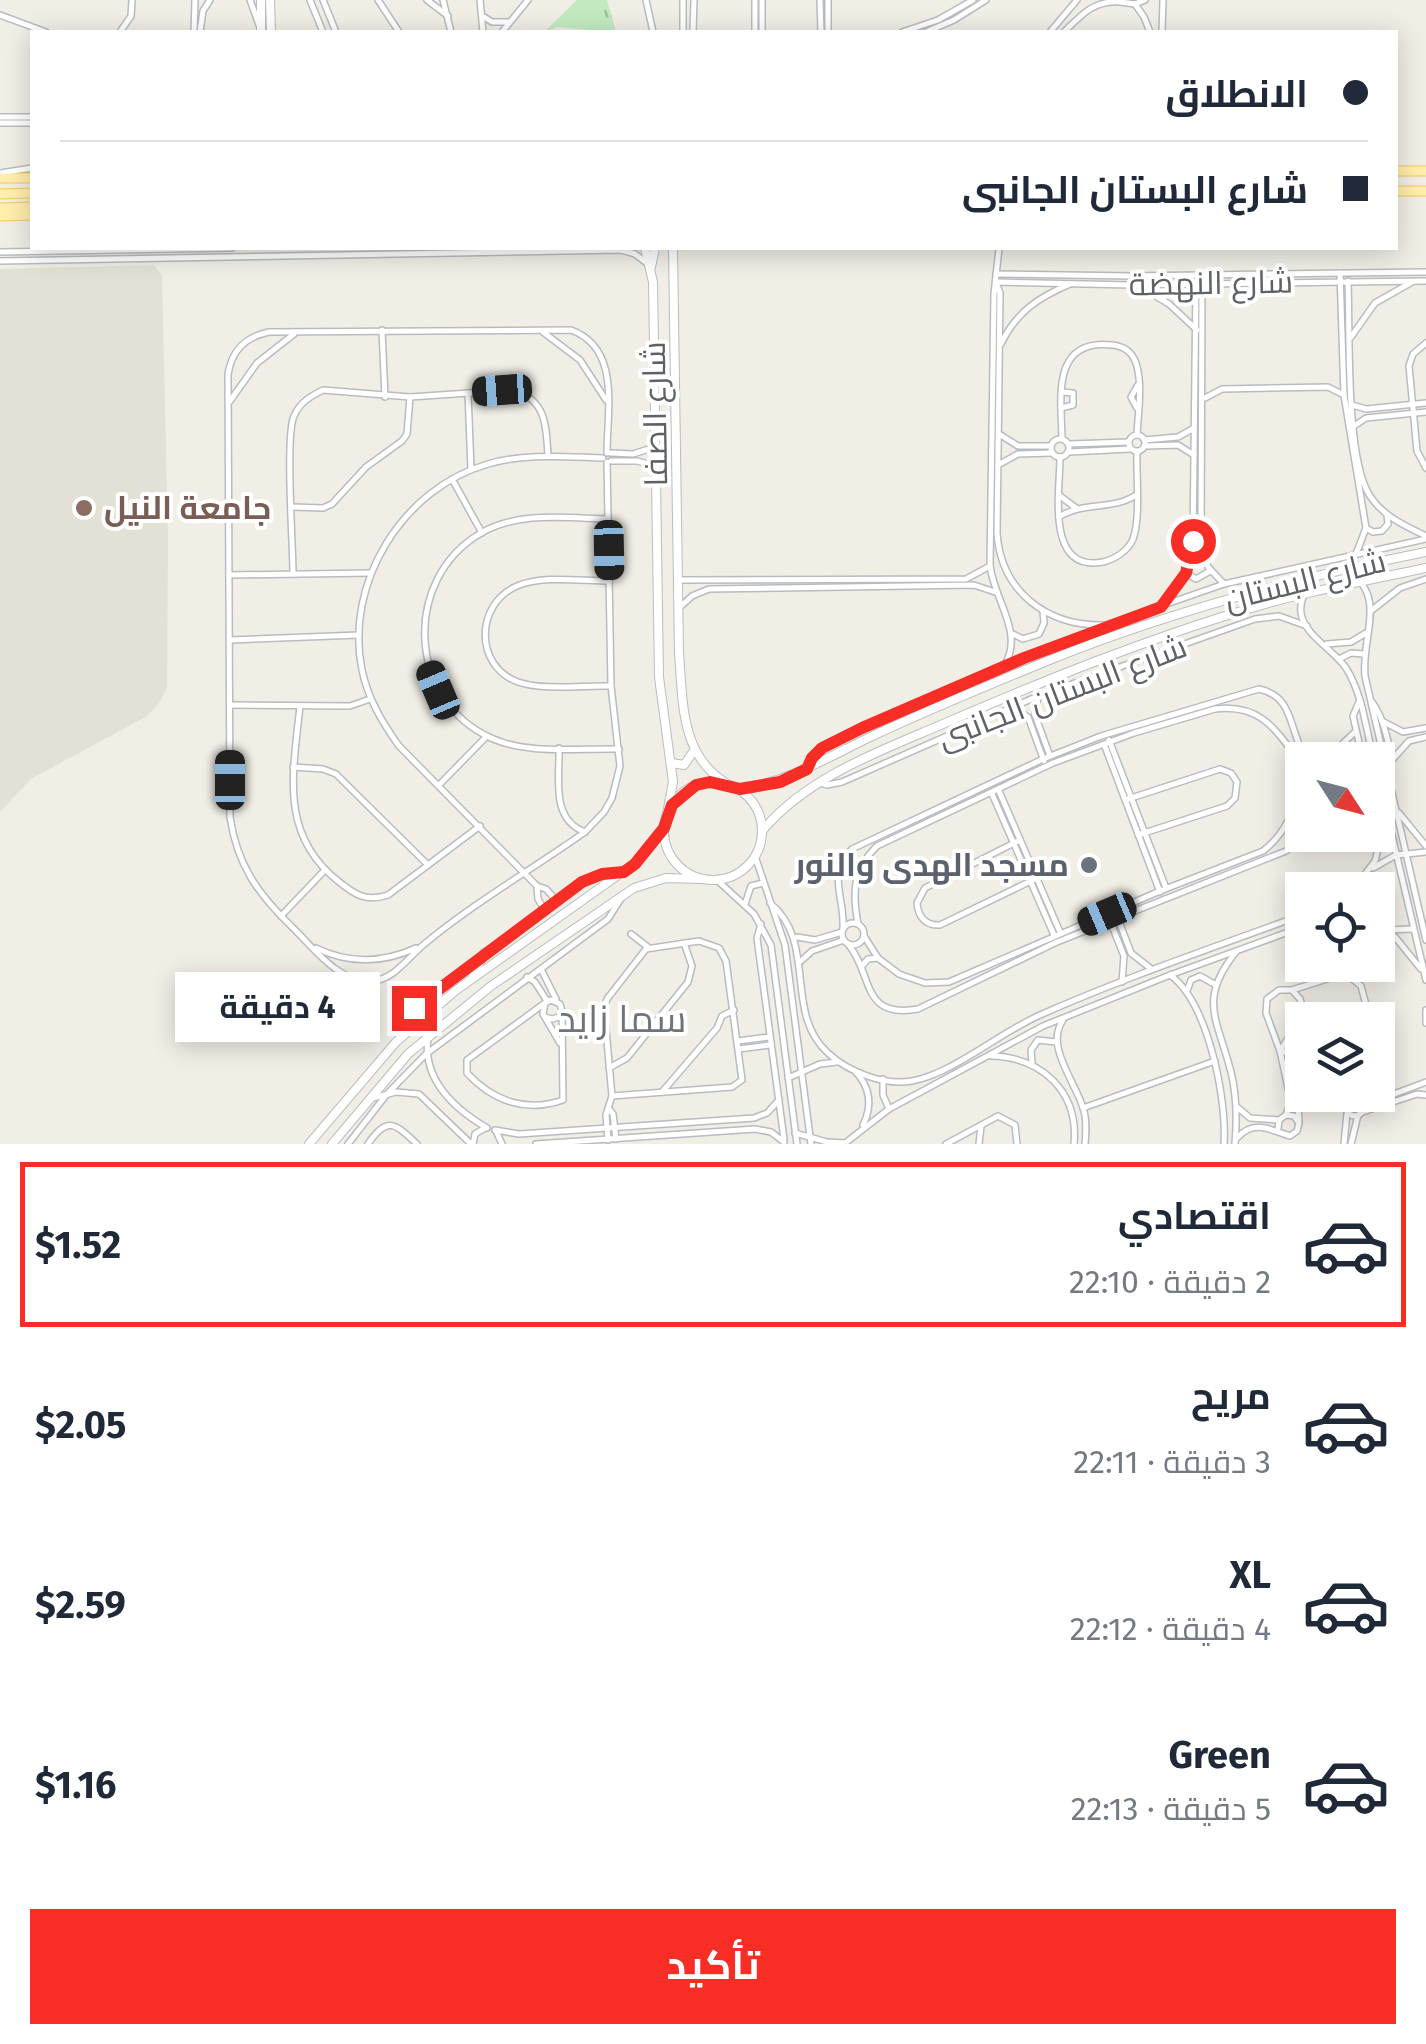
<!DOCTYPE html>
<html lang="ar">
<head>
<meta charset="utf-8">
<style>
  body { margin:0; font-family:"Fira Sans",Cairo,sans-serif; background:#f2f2f3; color:#1f2937; direction:rtl; height:100vh; display:flex; flex-direction:column; font-size:38px; white-space:nowrap }
  * { box-sizing:border-box; margin:0 }
  p { font-size:32px; color:#747a83 }
  .icon { flex:none; width:55px; height:55px; fill:none; stroke:currentColor; stroke-width:2; stroke-linecap:round; stroke-linejoin:round }
  .map { position:relative; height:1144px; overflow:hidden; direction:ltr }
  .panel { display:flex; flex-direction:column; background:#fff; flex:1 }
  .panel>* { flex:none }
  .top-card { position:absolute; left:30px; top:30px; width:1368px; height:220px; border-radius:0px; box-shadow:0 5px 25px #0003; direction:rtl; display:grid; align-content:center; height:220px; padding:0 30px; background:#fff }
  .needle { width:65px; rotate:126deg }
  .tools { position:absolute; left:1285px; top:742px; display:grid; gap:20px }
  .tools a { display:grid; place-items:center; width:110px; height:110px; border-radius:0px; background:#fff; box-shadow:0 5px 25px #0003; font-size:50px }
  .end { position:absolute; width:45px; height:45px; margin:-22px; border:12px solid #f72d26; background:#fff; box-shadow:0 0 0 5px #fff }
  .from { border-radius:50% }
  .bubble { position:absolute; height:70px; border-radius:0px; background:#fff; box-shadow:0 5px 25px #0003; font-size:32px; font-weight:700; line-height:70px; text-align:center; direction:rtl }
  .car { position:absolute; width:30px; height:60px; margin:-30px -15px; border-radius:12px; box-shadow:0 0 8px 2px #0007; background:linear-gradient(#222 24%,#8ab4d8 0 40%,#222 0 76%,#8ab4d8 0 86%,#222 0) }
  .top-card b { display:flex; align-items:center; gap:35px; height:95px; font-size:38px }
  .top-card b+b { border-top:2px solid #e0e1e3 }
  .top-card i { width:25px; height:25px; background:#1f2937 }
  ul { padding:18px 0 0; list-style:none }
  li { display:flex; align-items:center; gap:30px; height:165px; margin:0 20px 15px; padding:0 10px; border:5px solid transparent; border-radius:0px }
  li div { flex:1 }
  li b { display:block; font-size:38px }
  li em { font-style:normal; font-weight:700 }
  li.active { border-color:#f72d26 }
  li>.icon { width:90px; height:90px; stroke-width:1.5 }
  .button { display:flex; gap:20px; margin-top:auto; padding:20px 30px }
  .button a { flex:1; height:115px; border-radius:0px; background:#f72d26; color:#fff; font-size:40px; font-weight:700; line-height:115px; text-align:center }
  .map>svg:first-child { display:block }
  .education { fill:#e3e0d6 }
  .park { fill:url(#park-tufts) }
  .lines { fill:none; stroke-linecap:round; stroke-linejoin:round }
  .street-casing { stroke:#b8bcc0; stroke-width:8 }
  .secondary-casing { stroke:#b9bdc2; stroke-width:10 }
  .primary-casing { stroke:#fcc653; stroke-width:11 }
  .street { stroke:#fff; stroke-width:5 }
  .secondary { stroke:#fff; stroke-width:8 }
  .primary { stroke:#ffeeac; stroke-width:9 }
  .route { stroke:#f72d26; stroke-width:12 }
  .education-dot { fill:#8d6e63; stroke:#fff; stroke-width:4 }
  .worship-dot { fill:#6b7280; stroke:#fff; stroke-width:4 }
  .labels { text-anchor:middle; dominant-baseline:central; stroke-width:8; stroke-linejoin:round; paint-order:stroke }
  .street-label { font-size:32px; fill:#5d6267; stroke:#fff }
  .education-label { font-size:32px; font-weight:bold; fill:#785e54; stroke:#fff; text-anchor:start }
  .worship-label { font-size:32px; font-weight:bold; fill:#5b616d; stroke:#fff; text-anchor:end }
  .quarter-label { font-size:38px; fill:#6e7479; stroke:#fff }
</style>
</head>
<body>
<div class="map">
<svg width="1426" height="1144" viewBox="0 0 1426 1144">
  <defs>
    <pattern id="park-tufts" width="24" height="20" patternUnits="userSpaceOnUse" patternTransform="scale(2.5)"><rect width="24" height="20" fill="#c2eac1"/><path d="M3 7l-1-3M5 7V3M7 7l1-3M15 17l-1-3M17 17v-4M19 17l1-3" fill="none" stroke="#a1c1a1"/></pattern>
  </defs>
  <rect width="100%" height="100%" fill="#f1eee6"/>
  <path class="education" d="M 154,265 L 162,276 L 168,540 L 167,687 L 160,702 L 147,716 L 31,779 L 0,812 L 0,269 Z"/>
  <path class="park" d="M 577,0 L 607,0 L 615,28 L 614,32 L 557,27 L 544,32 Z"/>
  <g class="lines">
    <g class="street-casing">
      <g id="street">
        <path d="M 250,0 L 259,25"/>
        <path d="M 310,0 L 323,32"/>
        <path d="M 323,0 L 336,32"/>
        <path d="M 378,0 L 399,32"/>
        <path d="M 427,0 L 448,16"/>
        <path d="M 443,0 L 451,32"/>
        <path d="M 480,0 L 483,32"/>
        <path d="M 646,0 L 653,32"/>
        <path d="M 762,0 L 762,32"/>
        <path d="M 820,0 L 821,32"/>
        <path d="M 828,0 L 828,32"/>
        <path d="M 1120,2 L 1135,4 L 1145,0"/>
        <path d="M 1135,4 L 1144,17 L 1150,32"/>
        <path d="M 0,15 L 46,32"/>
        <path d="M 484,17 L 492,22 L 509,22"/>
        <path d="M 120,32 L 131,16 L 132,0"/>
        <path d="M 194,32 L 195,0"/>
        <path d="M 200,32 L 203,11 L 210,0"/>
        <path d="M 502,32 L 528,0"/>
        <path d="M 683,32 L 683,0"/>
        <path d="M 693,32 L 694,0"/>
        <path d="M 755,32 L 755,0"/>
        <path d="M 902,32 L 938,20 L 973,0"/>
        <path d="M 926,32 L 954,20 L 986,0"/>
        <path d="M 1050,32 L 1077,0"/>
        <path d="M 1064,32 C 1081,15 1094,0 1120,2"/>
        <path d="M 1162,32 L 1163,0"/>
        <path d="M 0,117 L 32,117"/>
        <path d="M 0,123 L 32,123"/>
        <path d="M 0,173 L 32,168"/>
        <path d="M 999,248 L 994,294 L 990,566 C 994,599 1024,633 1005,664"/>
        <path d="M 0,252 L 232,248"/>
        <path d="M 0,261 L 621,250 L 635,254 L 648,264"/>
        <path d="M 1340,273 L 1344,395 L 1366,528 L 1356,554"/>
        <path d="M 996,274 L 1131,276 L 1426,272"/>
        <path d="M 1348,281 C 1350,331 1345,458 1370,496 C 1383,516 1405,526 1426,536"/>
        <path d="M 996,282 L 1131,285 L 1426,281"/>
        <path d="M 996,282 L 1000,293 L 997,533 C 1001,591 1046,626 1103,625"/>
        <path d="M 1202,283 L 1201,541 L 1208,567 L 1224,584"/>
        <path d="M 1139,286 L 1169,304 L 1197,330"/>
        <path d="M 382,330 L 385,397"/>
        <path d="M 543,332 L 580,360 L 606,400"/>
        <path d="M 1351,337 L 1375,303 L 1412,282"/>
        <path d="M 1426,343 L 1413,354 L 1409,366 L 1417,451 L 1426,468"/>
        <path d="M 1001,344 C 1016,312 1039,297 1070,284"/>
        <path d="M 468,393 L 471,470"/>
        <path d="M 1205,398 L 1222,389 L 1328,387 L 1344,395"/>
        <path d="M 230,401 L 257,363 L 294,334"/>
        <path d="M 1352,405 L 1366,409 L 1426,403"/>
        <path d="M 1061,408 L 1073,405 L 1073,393 L 1062,392"/>
        <path d="M 1137,408 L 1131,397 L 1138,385"/>
        <path d="M 1354,426 L 1366,418 L 1426,412"/>
        <path d="M 999,434 L 1018,446 L 1051,446"/>
        <circle cx="1137" cy="443" r="8"/>
        <path d="M 1062,438 C 1061,398 1051,338 1112,345 C 1123,346 1132,352 1136,363 C 1143,384 1138,413 1137,435"/>
        <circle cx="1060" cy="448" r="9"/>
        <path d="M 1144,440 L 1178,437 L 1194,428"/>
        <path d="M 1069,444 L 1128,442"/>
        <path d="M 1145,446 L 1178,445 L 1194,455"/>
        <path d="M 1069,452 L 1130,449"/>
        <path d="M 611,453 L 633,454 L 655,447"/>
        <path d="M 1060,457 C 1060,491 1045,573 1103,562 C 1115,559 1128,551 1133,539 C 1141,518 1136,475 1137,452"/>
        <path d="M 611,461 L 637,461 L 656,466"/>
        <path d="M 607,462 L 611,686 L 620,766 L 612,798 L 604,812 L 585,832 C 531,870 472,904 422,946 C 407,959 393,980 372,981 C 338,983 314,948 292,927 C 258,894 237,865 230,817 L 228,374 C 232,350 245,337 269,332 L 571,330 C 621,348 607,410 607,453"/>
        <path d="M 998,465 L 1018,454 L 1052,453"/>
        <path d="M 452,479 L 482,533"/>
        <path d="M 1060,496 L 1076,508"/>
        <path d="M 292,507 L 323,508 L 332,504 L 366,467 L 402,441 L 407,434 L 410,397"/>
        <path d="M 1059,517 C 1083,501 1112,511 1136,495"/>
        <path d="M 608,519 C 566,518 519,511 481,533 C 402,579 407,700 491,738 C 528,755 578,748 619,749"/>
        <path d="M 1366,528 L 1373,532 L 1382,531 L 1388,524 L 1387,515"/>
        <path d="M 1348,570 C 1388,599 1361,635 1365,676 L 1426,940"/>
        <path d="M 1186,573 L 1196,579 L 1210,571"/>
        <path d="M 293,574 C 293,544 285,437 294,416 C 300,402 311,396 323,390 L 410,397 L 514,390 C 547,401 546,426 548,456"/>
        <path d="M 229,575 L 371,573"/>
        <path d="M 1315,577 C 1307,588 1299,600 1301,613 C 1304,635 1334,650 1346,668 C 1363,695 1366,730 1374,760"/>
        <path d="M 678,580 L 966,579 L 990,566"/>
        <path d="M 609,581 C 581,581 543,575 517,586 C 475,604 474,666 518,682 C 545,691 583,685 611,686"/>
        <path d="M 1162,606 L 1186,573 L 1193,541 L 1196,283"/>
        <path d="M 680,607 L 692,596 L 709,589 L 974,585 L 995,592"/>
        <path d="M 1372,610 L 1400,588 L 1426,579"/>
        <path d="M 1013,634 L 1023,639 L 1039,634 L 1044,623 L 1043,612"/>
        <path d="M 230,640 L 359,635"/>
        <path d="M 1327,644 L 1351,642 L 1366,633"/>
        <path d="M 1339,659 L 1351,653 L 1364,654"/>
        <path d="M 1038,696 L 1035,715 L 1050,756"/>
        <path d="M 1359,702 L 1353,716 L 1363,760"/>
        <path d="M 1372,702 C 1384,717 1394,757 1390,777"/>
        <path d="M 230,705 L 350,706 L 370,699"/>
        <path d="M 300,706 C 293,773 279,834 338,881 C 355,895 366,902 388,895 L 480,826"/>
        <path d="M 1014,708 L 1028,717 L 1044,761"/>
        <path d="M 1382,721 L 1403,732 L 1426,728"/>
        <path d="M 1109,740 L 1166,888"/>
        <path d="M 1104,744 L 1160,892"/>
        <path d="M 559,748 C 560,778 550,819 585,832"/>
        <path d="M 1313,754 L 1338,748 L 1356,731"/>
        <path d="M 1326,760 L 1340,757 L 1356,760"/>
        <path d="M 1392,760 L 1409,741 L 1426,737"/>
        <path d="M 293,767 L 323,769 L 336,774 L 428,865"/>
        <path d="M 807,768 L 822,748 L 862,728 L 1106,625 L 1224,584 L 1426,539"/>
        <path d="M 1302,771 L 1294,765 L 1298,753 L 1310,752 L 1315,760"/>
        <path d="M 1378,776 L 1426,980"/>
        <path d="M 820,783 L 827,785 L 842,782 L 1038,696 L 1255,619 L 1279,616 L 1307,626"/>
        <path d="M 439,785 L 486,737"/>
        <path d="M 999,791 L 1060,932"/>
        <path d="M 992,794 L 1054,935"/>
        <path d="M 1125,800 L 1220,769 L 1231,773 L 1237,782 L 1235,798 L 1227,806 L 1138,835"/>
        <path d="M 1399,813 L 1426,846"/>
        <path d="M 1020,840 L 925,888 L 917,903 C 918,917 926,926 940,925 L 1037,878"/>
        <path d="M 755,856 L 785,945 L 811,1144"/>
        <path d="M 1373,868 L 1396,855 L 1426,852"/>
        <path d="M 717,880 L 754,914 L 771,945 L 797,1144"/>
        <path d="M 537,886 L 538,899 L 544,909"/>
        <path d="M 1353,890 L 1375,861 L 1385,820"/>
        <path d="M 556,900 L 546,889 L 537,886 L 399,746 C 382,722 368,699 362,670 C 344,583 403,488 488,464 C 524,453 566,457 603,458"/>
        <path d="M 770,903 C 818,942 783,1013 828,1053 C 848,1072 885,1086 912,1081 C 952,1074 1001,1032 1040,1015 C 1126,977 1215,947 1302,915"/>
        <path d="M 745,904 L 751,886 L 763,883"/>
        <path d="M 281,916 L 324,871"/>
        <path d="M 1117,916 L 1131,953 L 1150,968"/>
        <path d="M 1110,921 L 1124,956 L 1122,982"/>
        <circle cx="853" cy="934" r="11"/>
        <path d="M 761,924 L 757,938 L 784,1139"/>
        <path d="M 858,924 C 852,892 853,869 877,846 L 1053,763 L 1134,733 L 1215,709 C 1256,704 1274,725 1295,756"/>
        <path d="M 1378,925 L 1395,937 L 1421,969"/>
        <path d="M 843,928 C 845,898 826,872 852,849 L 1043,759 L 1101,736 L 1259,689 C 1292,696 1289,725 1302,751"/>
        <path d="M 1388,930 L 1412,929"/>
        <path d="M 631,934 L 649,948"/>
        <path d="M 864,936 L 878,958 L 899,974 L 925,983 L 949,982 L 1160,891 L 1263,851 C 1290,830 1299,802 1297,769"/>
        <path d="M 797,937 L 815,940 L 842,932"/>
        <path d="M 699,941 L 719,948 L 726,961 L 742,1080 L 732,1087 L 612,1096 L 604,1008 L 607,999 L 646,949 Z"/>
        <path d="M 848,944 C 874,975 860,1019 918,1009 L 1057,942 L 1286,851 L 1305,835"/>
        <path d="M 316,948 C 349,964 383,963 416,948"/>
        <path d="M 801,961 L 812,951 L 844,940"/>
        <path d="M 862,966 L 868,959 L 878,958"/>
        <path d="M 541,969 L 556,999"/>
        <path d="M 1170,975 C 1208,1002 1227,1099 1224,1144"/>
        <path d="M 527,977 L 535,982 L 547,1001"/>
        <path d="M 1292,990 L 1333,977 L 1349,976 L 1361,986 L 1370,1020"/>
        <path d="M 1187,991 L 1191,980 L 1200,976 L 1216,985"/>
        <path d="M 545,1003 L 467,1060 L 467,1073 C 493,1101 526,1113 563,1100 L 562,1011"/>
        <path d="M 1426,1010 L 1426,1023"/>
        <path d="M 545,1017 L 552,1019 L 559,1017 L 562,1011 L 560,1004 L 551,1000 L 545,1003 L 543,1014 L 560,1043"/>
        <path d="M 1063,1020 C 1044,1047 1077,1083 1084,1111 C 1087,1122 1086,1133 1085,1144"/>
        <path d="M 398,1023 L 484,953 L 582,882 L 602,873 L 620,871"/>
        <path d="M 428,1037 C 422,1079 453,1108 487,1128"/>
        <path d="M 738,1041 L 769,1037"/>
        <path d="M 739,1049 L 770,1045"/>
        <path d="M 1288,1053 L 1280,1051 L 1266,1013 L 1267,999 L 1279,990 L 1292,990 L 1300,999 L 1307,1020"/>
        <path d="M 991,1056 C 1041,1057 1079,1091 1074,1144"/>
        <path d="M 1032,1063 L 1031,1050 L 1038,1040 L 1056,1042"/>
        <path d="M 609,1068 L 627,1058 L 688,982 L 692,966 L 684,943"/>
        <path d="M 855,1071 C 870,1087 873,1105 863,1125"/>
        <path d="M 788,1078 L 820,1064 L 837,1062"/>
        <path d="M 883,1079 L 883,1095 L 889,1109"/>
        <path d="M 662,1092 L 717,1028 L 722,1016 L 734,1010"/>
        <path d="M 373,1098 L 396,1092 L 419,1094 L 471,1144"/>
        <circle cx="1355" cy="1108" r="8"/>
        <path d="M 1359,1102 L 1370,1103 L 1426,1082"/>
        <path d="M 1237,1107 L 1250,1118 L 1279,1120"/>
        <path d="M 1083,1108 L 1215,1061"/>
        <path d="M 609,1109 L 613,1114 L 616,1139"/>
        <path d="M 1360,1113 L 1417,1094 L 1426,1095"/>
        <path d="M 1286,1115 L 1291,1102 L 1280,1051 L 1290,1035 L 1302,1031"/>
        <path d="M 1299,1120 L 1296,1081 L 1288,1053 L 1293,1042 L 1302,1039"/>
        <path d="M 495,1130 L 519,1134 L 754,1118 L 767,1113 L 779,1100"/>
        <path d="M 496,1131 L 502,1144"/>
        <path d="M 795,1133 L 827,1142 L 845,1143"/>
        <path d="M 1237,1138 C 1254,1119 1271,1130 1290,1136 L 1297,1131 L 1299,1123 L 1294,1116 L 1286,1115 L 1279,1120 L 1278,1129"/>
        <path d="M 608,1140 L 606,1115 L 612,1096"/>
        <path d="M 348,1144 L 387,1094 L 426,1054 L 608,919 L 622,897"/>
        <path d="M 368,1144 C 388,1115 395,1124 417,1144"/>
        <path d="M 473,1144 L 475,1134 L 485,1128"/>
        <path d="M 536,1144 L 755,1129 L 771,1132 L 784,1142"/>
        <path d="M 844,1144 L 889,1109 L 1043,1026 L 1170,975 L 1302,927"/>
        <path d="M 946,1144 L 998,1116 L 1015,1125 L 1017,1144"/>
        <path d="M 979,1144 L 981,1126"/>
        <path d="M 1235,1144 C 1237,1120 1237,1096 1231,1072 C 1218,1020 1197,1000 1236,952"/>
        <path d="M 1344,1144 L 1347,1113"/>
        <path d="M 1351,1144 L 1358,1115"/>
      </g>
    </g>
    <g class="secondary-casing">
      <g id="secondary">
        <path d="M 261,0 L 261,32"/>
        <path d="M 270,0 L 271,32"/>
        <path d="M 645,248 L 653,282 L 659,677 L 673,782 L 666,819"/>
        <path d="M 673,248 L 679,653 C 683,701 680,755 726,783"/>
        <path d="M 651,267 L 655,248"/>
        <path d="M 672,763 L 684,765 L 693,752"/>
        <circle cx="713" cy="831" r="49"/>
        <path d="M 739,789 C 787,782 823,760 866,739 C 925,711 986,686 1047,661 C 1170,611 1296,578 1426,552"/>
        <path d="M 762,831 C 807,777 880,751 943,724 C 1043,681 1144,640 1248,609 C 1306,591 1367,581 1426,568"/>
        <path d="M 473,976 L 484,953"/>
        <path d="M 309,1144 L 396,1042 L 455,991 L 635,863 L 664,828"/>
        <path d="M 332,1144 L 408,1054 L 491,986 L 634,888 L 666,878 L 702,879"/>
      </g>
    </g>
    <g class="primary-casing">
      <g id="primary">
        <path d="M 1395,171 L 1426,171"/>
        <path d="M 0,178 L 32,178"/>
        <path d="M 1395,191 L 1426,191"/>
        <path d="M 0,194 L 32,193"/>
        <path d="M 0,208 L 32,207"/>
        <path d="M 0,216 L 32,215"/>
      </g>
    </g>
    <use href="#street" class="street"/>
    <use href="#secondary" class="secondary"/>
    <use href="#primary" class="primary"/>
  </g>
  <g class="lines">
    <path class="route" d="M 414,1008 L 582,882 L 602,874 L 624,872 L 635,864 L 664,828 L 672,805 L 696,785 L 710,782 L 740,789 L 780,782 L 807,769 L 812,758 L 822,748 L 862,728 L 1024,658 L 1161,607 L 1186,573 L 1193,541"/>
  </g>
  <circle class="education-dot" cx="84" cy="508" r="10"/>
  <circle class="worship-dot" cx="1089" cy="865" r="10"/>
  <g class="labels">
    <g class="street-label">
      <text transform="translate(1211 283) rotate(-1)">شارع النهضة</text>
      <text transform="translate(655 414) rotate(-91)">شارع الصفا</text>
      <text transform="translate(1305 580) rotate(-14)">شارع البستان</text>
      <text transform="translate(1062 692) rotate(-21)">شارع البستان الجانبى</text>
    </g>
    <g class="education-label">
      <text x="104" y="508">جامعة النيل</text>
    </g>
    <g class="worship-label">
      <text x="1069" y="865">مسجد الهدى والنور</text>
    </g>
    <g class="quarter-label">
      <text x="622" y="1019">سما زايد</text>
    </g>
  </g>
</svg>
<div class="tools">
<a><svg class="needle" viewBox="-14 -14 28 28"><path d="M0-13l5 13h-10z" fill="#e53935"/><path d="M0 13l5-13h-10z" fill="#747a83"/></svg></a>
<a><svg class="icon" aria-label="locate" viewBox="0 0 24 24"><circle cx="12" cy="12" r="6"/><path d="M12 2v4M12 18v4M2 12h4M18 12h4"/></svg></a>
<a><svg class="icon" aria-label="layers" viewBox="0 0 24 24"><path d="M12 4l9 5-9 5-9-5zM3 14l9 5 9-5"/></svg></a>
</div>
<i class="end from" style="left:1193px;top:541px"></i>
<i class="end" style="left:414px;top:1008px"></i>
<div class="bubble" style="left:175px;top:972px;width:205px">4 دقيقة</div>
<i class="car" style="left:502px;top:390px;rotate:266deg"></i>
<i class="car" style="left:609px;top:550px;rotate:179deg"></i>
<i class="car" style="left:438px;top:690px;rotate:337deg"></i>
<i class="car" style="left:230px;top:780px;rotate:0deg"></i>
<i class="car" style="left:1107px;top:914px;rotate:247deg"></i>
<div class="top-card">
<b><i class="from"></i>الانطلاق</b>
<b><i></i>شارع البستان الجانبى</b>
</div>
</div>
<section class="panel">
<ul>
<li class="active"><svg class="icon" aria-label="car" viewBox="0 0 24 24"><path d="M5 17H2v-5l4-1 3-4h7l3 4 3 1v5h-3M9 17h6M6 11h13"/><circle cx="7" cy="17" r="2"/><circle cx="17" cy="17" r="2"/></svg><div><b>اقتصادي</b><p>2 دقيقة · 22:10</p></div><em>$1.52</em></li>
<li><svg class="icon" aria-label="car" viewBox="0 0 24 24"><path d="M5 17H2v-5l4-1 3-4h7l3 4 3 1v5h-3M9 17h6M6 11h13"/><circle cx="7" cy="17" r="2"/><circle cx="17" cy="17" r="2"/></svg><div><b>مريح</b><p>3 دقيقة · 22:11</p></div><em>$2.05</em></li>
<li><svg class="icon" aria-label="car" viewBox="0 0 24 24"><path d="M5 17H2v-5l4-1 3-4h7l3 4 3 1v5h-3M9 17h6M6 11h13"/><circle cx="7" cy="17" r="2"/><circle cx="17" cy="17" r="2"/></svg><div><b>XL</b><p>4 دقيقة · 22:12</p></div><em>$2.59</em></li>
<li><svg class="icon" aria-label="car" viewBox="0 0 24 24"><path d="M5 17H2v-5l4-1 3-4h7l3 4 3 1v5h-3M9 17h6M6 11h13"/><circle cx="7" cy="17" r="2"/><circle cx="17" cy="17" r="2"/></svg><div><b>Green</b><p>5 دقيقة · 22:13</p></div><em>$1.16</em></li>
</ul>
<div class="button"><a>تأكيد</a></div>
</section>
</body>
</html>
